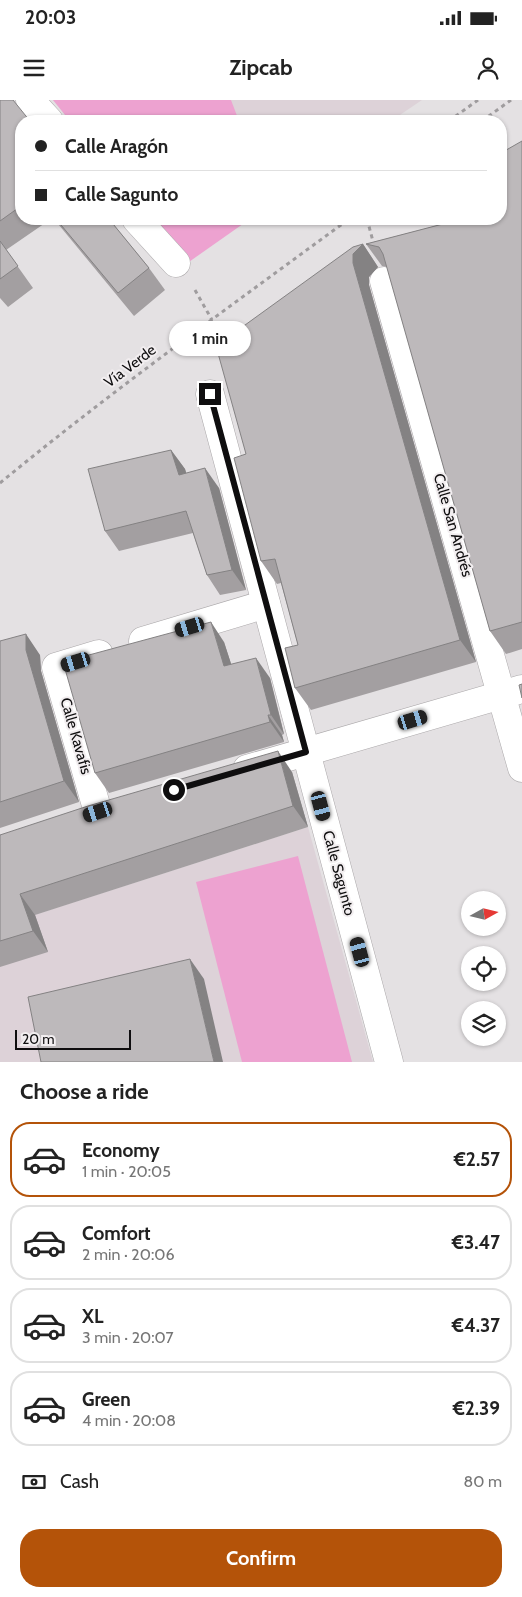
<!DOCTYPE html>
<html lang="en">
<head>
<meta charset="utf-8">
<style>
  body { margin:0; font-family:Cabin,sans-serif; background:#f2f2f2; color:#222; height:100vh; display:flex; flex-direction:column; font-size:19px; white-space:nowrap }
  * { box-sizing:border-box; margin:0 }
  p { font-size:16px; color:#767676 }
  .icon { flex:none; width:28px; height:28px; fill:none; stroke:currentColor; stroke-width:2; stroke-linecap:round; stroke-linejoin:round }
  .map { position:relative; height:962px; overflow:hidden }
  .side { display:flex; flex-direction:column; background:#fff; flex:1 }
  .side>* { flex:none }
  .hud { position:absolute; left:15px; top:15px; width:492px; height:110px; border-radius:20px; box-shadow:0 1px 4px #0004; display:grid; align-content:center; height:110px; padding:0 20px; background:#fff }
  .needle { width:32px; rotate:82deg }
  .buttons { position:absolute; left:461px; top:791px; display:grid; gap:10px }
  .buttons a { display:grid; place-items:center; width:45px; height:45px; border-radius:50%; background:#fff; box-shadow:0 1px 4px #0004; font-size:25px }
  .scale { position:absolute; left:15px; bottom:12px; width:116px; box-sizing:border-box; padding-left:5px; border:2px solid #0f0e0f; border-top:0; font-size:14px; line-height:18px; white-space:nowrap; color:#0f0e0f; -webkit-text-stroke:4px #f2eef0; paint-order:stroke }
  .end { position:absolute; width:22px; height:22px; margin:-11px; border:6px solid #0f0e0f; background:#fff; box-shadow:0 0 0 2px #fff }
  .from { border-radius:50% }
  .bubble { position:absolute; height:35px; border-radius:18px; background:#fff; box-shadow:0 1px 4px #0004; font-size:16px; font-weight:800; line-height:35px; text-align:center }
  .car { position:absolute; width:15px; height:30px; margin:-15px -8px; border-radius:6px; box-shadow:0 0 4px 1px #0007; background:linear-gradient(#222 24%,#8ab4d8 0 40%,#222 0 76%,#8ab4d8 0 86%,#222 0) }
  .hud b { display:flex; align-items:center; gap:18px; height:48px; font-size:19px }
  .hud b+b { border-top:1px solid #e0e0e0 }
  .hud i { width:12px; height:12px; background:#222 }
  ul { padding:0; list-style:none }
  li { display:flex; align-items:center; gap:15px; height:75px; margin:0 10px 8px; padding:0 10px; border:2px solid #e0e0e0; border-radius:20px }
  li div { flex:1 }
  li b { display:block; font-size:19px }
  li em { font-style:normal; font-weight:800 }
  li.selected { border-color:#b45309 }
  li>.icon { width:45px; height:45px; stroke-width:1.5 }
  h2 { padding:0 20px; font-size:22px; line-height:60px }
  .pay { display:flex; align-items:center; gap:12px; height:55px; padding:0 20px; font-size:19px }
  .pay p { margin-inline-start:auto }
  .action { display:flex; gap:10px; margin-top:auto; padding:10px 20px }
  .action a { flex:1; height:58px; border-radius:20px; background:#b45309; color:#fff; font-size:20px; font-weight:800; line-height:58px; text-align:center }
  .status { display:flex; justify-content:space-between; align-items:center; height:35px; padding:0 25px; background:#fff; direction:ltr }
  .status svg { height:14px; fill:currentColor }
  header { display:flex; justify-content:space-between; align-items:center; height:65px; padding:0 20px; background:#fff; font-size:22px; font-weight:800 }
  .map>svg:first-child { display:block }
  .built { fill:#ddd2d8 }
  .green { fill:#eda2d0 }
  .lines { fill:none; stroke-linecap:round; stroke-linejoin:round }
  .street-casing { stroke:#aba8aa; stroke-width:29 }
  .path { stroke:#9f9c9e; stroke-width:3; stroke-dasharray:4 4; stroke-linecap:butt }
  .street { stroke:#fff; stroke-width:28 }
  .wall { fill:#a39fa1 }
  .shaded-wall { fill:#848283 }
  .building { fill:#bdb9bb; stroke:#848283 }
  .route { stroke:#0f0e0f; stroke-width:6 }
  .labels { text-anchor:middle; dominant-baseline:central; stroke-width:4; stroke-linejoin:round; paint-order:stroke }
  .street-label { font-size:15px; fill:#0f0e0f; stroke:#f2eef0 }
</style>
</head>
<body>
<div class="status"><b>20:03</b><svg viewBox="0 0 49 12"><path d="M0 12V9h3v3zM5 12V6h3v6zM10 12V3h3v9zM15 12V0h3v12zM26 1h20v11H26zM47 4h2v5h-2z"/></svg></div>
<header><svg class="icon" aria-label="menu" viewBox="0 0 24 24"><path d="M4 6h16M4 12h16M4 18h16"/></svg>Zipcab<svg class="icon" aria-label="person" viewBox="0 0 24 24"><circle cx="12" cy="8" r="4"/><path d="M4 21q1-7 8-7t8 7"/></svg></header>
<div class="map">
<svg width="522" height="962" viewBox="0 0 522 962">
  <rect width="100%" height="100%" fill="#e4e1e3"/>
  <g class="built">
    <path d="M 53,0 L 422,0 L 391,21 L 70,21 Z"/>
    <path d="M 308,727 L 373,962 L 0,962 L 0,826 Z"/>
  </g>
  <g class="green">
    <path d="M 53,0 L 231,0 L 239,21 L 70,21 Z"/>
    <path d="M 149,119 L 250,119 L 186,164 Z"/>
    <path d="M 298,756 L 352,962 L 242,962 L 196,782 Z"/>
  </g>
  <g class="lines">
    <g class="street-casing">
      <g id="street">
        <path d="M 30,0 L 49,21"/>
        <path d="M 136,119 L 176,163"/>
        <path d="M 384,181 L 522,668"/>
        <path d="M 210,294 L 389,962"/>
        <path d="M 143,541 L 266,504"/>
        <path d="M 247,669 L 522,589"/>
        <path d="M 98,712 L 56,567 L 99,554"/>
      </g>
    </g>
    <g class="path">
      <path d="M 449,21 L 478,0"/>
      <path d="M 482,21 L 511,0"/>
      <path d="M 367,119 L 374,145"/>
      <path d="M 195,190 L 212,220"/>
      <path d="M 0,383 C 113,290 232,205 349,119"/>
    </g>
    <use href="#street" class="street"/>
  </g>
  <g class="wall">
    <path d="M 0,0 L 21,21 L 21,119 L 51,119 L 6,150 L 33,188 L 8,207 L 0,198 Z"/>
    <path d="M 522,41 L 522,549 L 506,554 L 490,531 L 387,167 L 382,166 L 366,144 L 462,119 Z"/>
    <path d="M 54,119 L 109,119 L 149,168 L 165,190 L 134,216 Z"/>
    <path d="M 363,144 L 378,167 L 369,177 L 369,185 L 476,562 L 311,610 L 295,588 L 298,545 L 281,483 L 277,484 L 261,461 L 246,354 Z"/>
    <path d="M 171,350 L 185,369 L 186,373 L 219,388 L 246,490 L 220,495 L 207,475 L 193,433 L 119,451 L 105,431 Z"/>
    <path d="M 0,541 L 40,555 L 41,571 L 79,702 L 0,728 Z"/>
    <path d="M 224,542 L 231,564 L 270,578 L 284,634 L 282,635 L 284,642 L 109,693 L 95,673 Z"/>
    <path d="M 292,672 L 308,727 L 35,815 L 48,852 L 0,867 L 0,735 Z"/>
  </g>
  <g class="shaded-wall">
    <path d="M 363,144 L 378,167 L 369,177 L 369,185 L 476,562 L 460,540 L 353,163 L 353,154 Z"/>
    <path d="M 171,350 L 185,369 L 193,395 L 179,375 Z"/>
    <path d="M 205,368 L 219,388 L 246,490 L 232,470 Z"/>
    <path d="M 211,522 L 224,542 L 238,585 L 224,566 Z"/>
    <path d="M 26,534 L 40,555 L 41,571 L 79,702 L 64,681 L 26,550 Z"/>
    <path d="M 256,558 L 270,578 L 284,634 L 271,615 Z"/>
    <path d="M 268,615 L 282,635 L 284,642 L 270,622 Z"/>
    <path d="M 278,651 L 292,672 L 308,727 L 293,706 Z"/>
    <path d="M 20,794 L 35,815 L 48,852 L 33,831 Z"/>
    <path d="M 190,859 L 204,879 L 223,962 L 214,962 Z"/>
  </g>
  <g class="building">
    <path d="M 0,0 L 13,0 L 30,21 L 21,21 L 21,106 L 0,121 Z"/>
    <path d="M 522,41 L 522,522 L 490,531 L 383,154 L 379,147 L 366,144 L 462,119 L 501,119 L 501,53 Z"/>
    <path d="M 56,119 L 109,119 L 149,168 L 118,193 Z"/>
    <path d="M 0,141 L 18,166 L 0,179 Z"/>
    <path d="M 363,144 L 353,154 L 353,163 L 460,540 L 295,588 L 285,548 L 298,545 L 275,459 L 261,461 L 234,358 L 246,354 L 216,246 L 353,147 Z"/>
    <path d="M 171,350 L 179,375 L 205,368 L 232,470 L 207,475 L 186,411 L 105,431 L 88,369 Z"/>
    <path d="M 211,522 L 224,566 L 256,558 L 271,615 L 268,615 L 270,622 L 95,673 L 63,562 Z"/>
    <path d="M 26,534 L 26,550 L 64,681 L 0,702 L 0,541 Z"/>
    <path d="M 522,584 L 522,598 L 519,585 Z"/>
    <path d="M 278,651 L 293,706 L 20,794 L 33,831 L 0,841 L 0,735 L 88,706 Z"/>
    <path d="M 190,859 L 214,962 L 41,962 L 28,897 Z"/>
  </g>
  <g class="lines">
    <path class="route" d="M 174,690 L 306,652 L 210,294"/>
  </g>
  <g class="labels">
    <g class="street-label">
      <text transform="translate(130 266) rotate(-37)">Vía Verde</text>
      <text transform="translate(453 425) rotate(74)">Calle San Andrés</text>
      <text transform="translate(76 636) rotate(74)">Calle Kavafis</text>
      <text transform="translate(339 773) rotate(75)">Calle Sagunto</text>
    </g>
  </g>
</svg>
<div class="buttons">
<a><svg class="needle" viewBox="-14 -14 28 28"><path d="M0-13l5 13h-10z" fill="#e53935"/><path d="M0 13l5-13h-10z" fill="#767676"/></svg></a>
<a><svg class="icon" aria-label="locate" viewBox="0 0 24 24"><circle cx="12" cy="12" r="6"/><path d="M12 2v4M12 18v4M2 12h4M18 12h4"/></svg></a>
<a><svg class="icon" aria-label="layers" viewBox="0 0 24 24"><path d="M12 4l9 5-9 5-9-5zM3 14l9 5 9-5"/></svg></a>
</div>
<div class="scale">20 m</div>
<i class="end from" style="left:174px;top:690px"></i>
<i class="end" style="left:210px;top:294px"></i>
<div class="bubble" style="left:169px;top:221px;width:82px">1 min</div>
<i class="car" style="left:190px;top:527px;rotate:253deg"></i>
<i class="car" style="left:76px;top:562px;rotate:253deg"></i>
<i class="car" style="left:413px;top:620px;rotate:73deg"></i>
<i class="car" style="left:321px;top:706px;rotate:165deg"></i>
<i class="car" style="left:98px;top:712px;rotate:252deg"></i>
<i class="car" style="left:360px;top:852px;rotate:345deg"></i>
<div class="hud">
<b><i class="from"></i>Calle Aragón</b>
<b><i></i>Calle Sagunto</b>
</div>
</div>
<section class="side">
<h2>Choose a ride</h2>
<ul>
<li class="selected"><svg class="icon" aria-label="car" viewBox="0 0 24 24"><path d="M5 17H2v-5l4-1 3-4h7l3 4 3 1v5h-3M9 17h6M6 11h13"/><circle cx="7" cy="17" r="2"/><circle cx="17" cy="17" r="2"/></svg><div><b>Economy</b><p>1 min · 20:05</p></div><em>€2.57</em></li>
<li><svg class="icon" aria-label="car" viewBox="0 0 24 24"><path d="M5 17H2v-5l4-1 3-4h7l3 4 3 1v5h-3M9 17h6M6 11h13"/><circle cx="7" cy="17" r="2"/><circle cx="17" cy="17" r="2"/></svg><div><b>Comfort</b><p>2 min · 20:06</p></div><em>€3.47</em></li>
<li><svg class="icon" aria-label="car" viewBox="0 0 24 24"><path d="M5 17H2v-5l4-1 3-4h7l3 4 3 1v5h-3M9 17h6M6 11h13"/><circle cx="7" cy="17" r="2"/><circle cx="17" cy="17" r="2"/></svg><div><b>XL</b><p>3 min · 20:07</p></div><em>€4.37</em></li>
<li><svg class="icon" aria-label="car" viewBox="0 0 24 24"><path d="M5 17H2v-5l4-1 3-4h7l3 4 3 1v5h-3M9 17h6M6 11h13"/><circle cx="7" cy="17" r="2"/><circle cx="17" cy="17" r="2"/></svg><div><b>Green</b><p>4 min · 20:08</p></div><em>€2.39</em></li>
</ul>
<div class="pay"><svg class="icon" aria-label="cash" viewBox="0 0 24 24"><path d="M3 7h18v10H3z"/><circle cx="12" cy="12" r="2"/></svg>Cash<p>80 m</p></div>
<div class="action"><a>Confirm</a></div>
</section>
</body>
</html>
